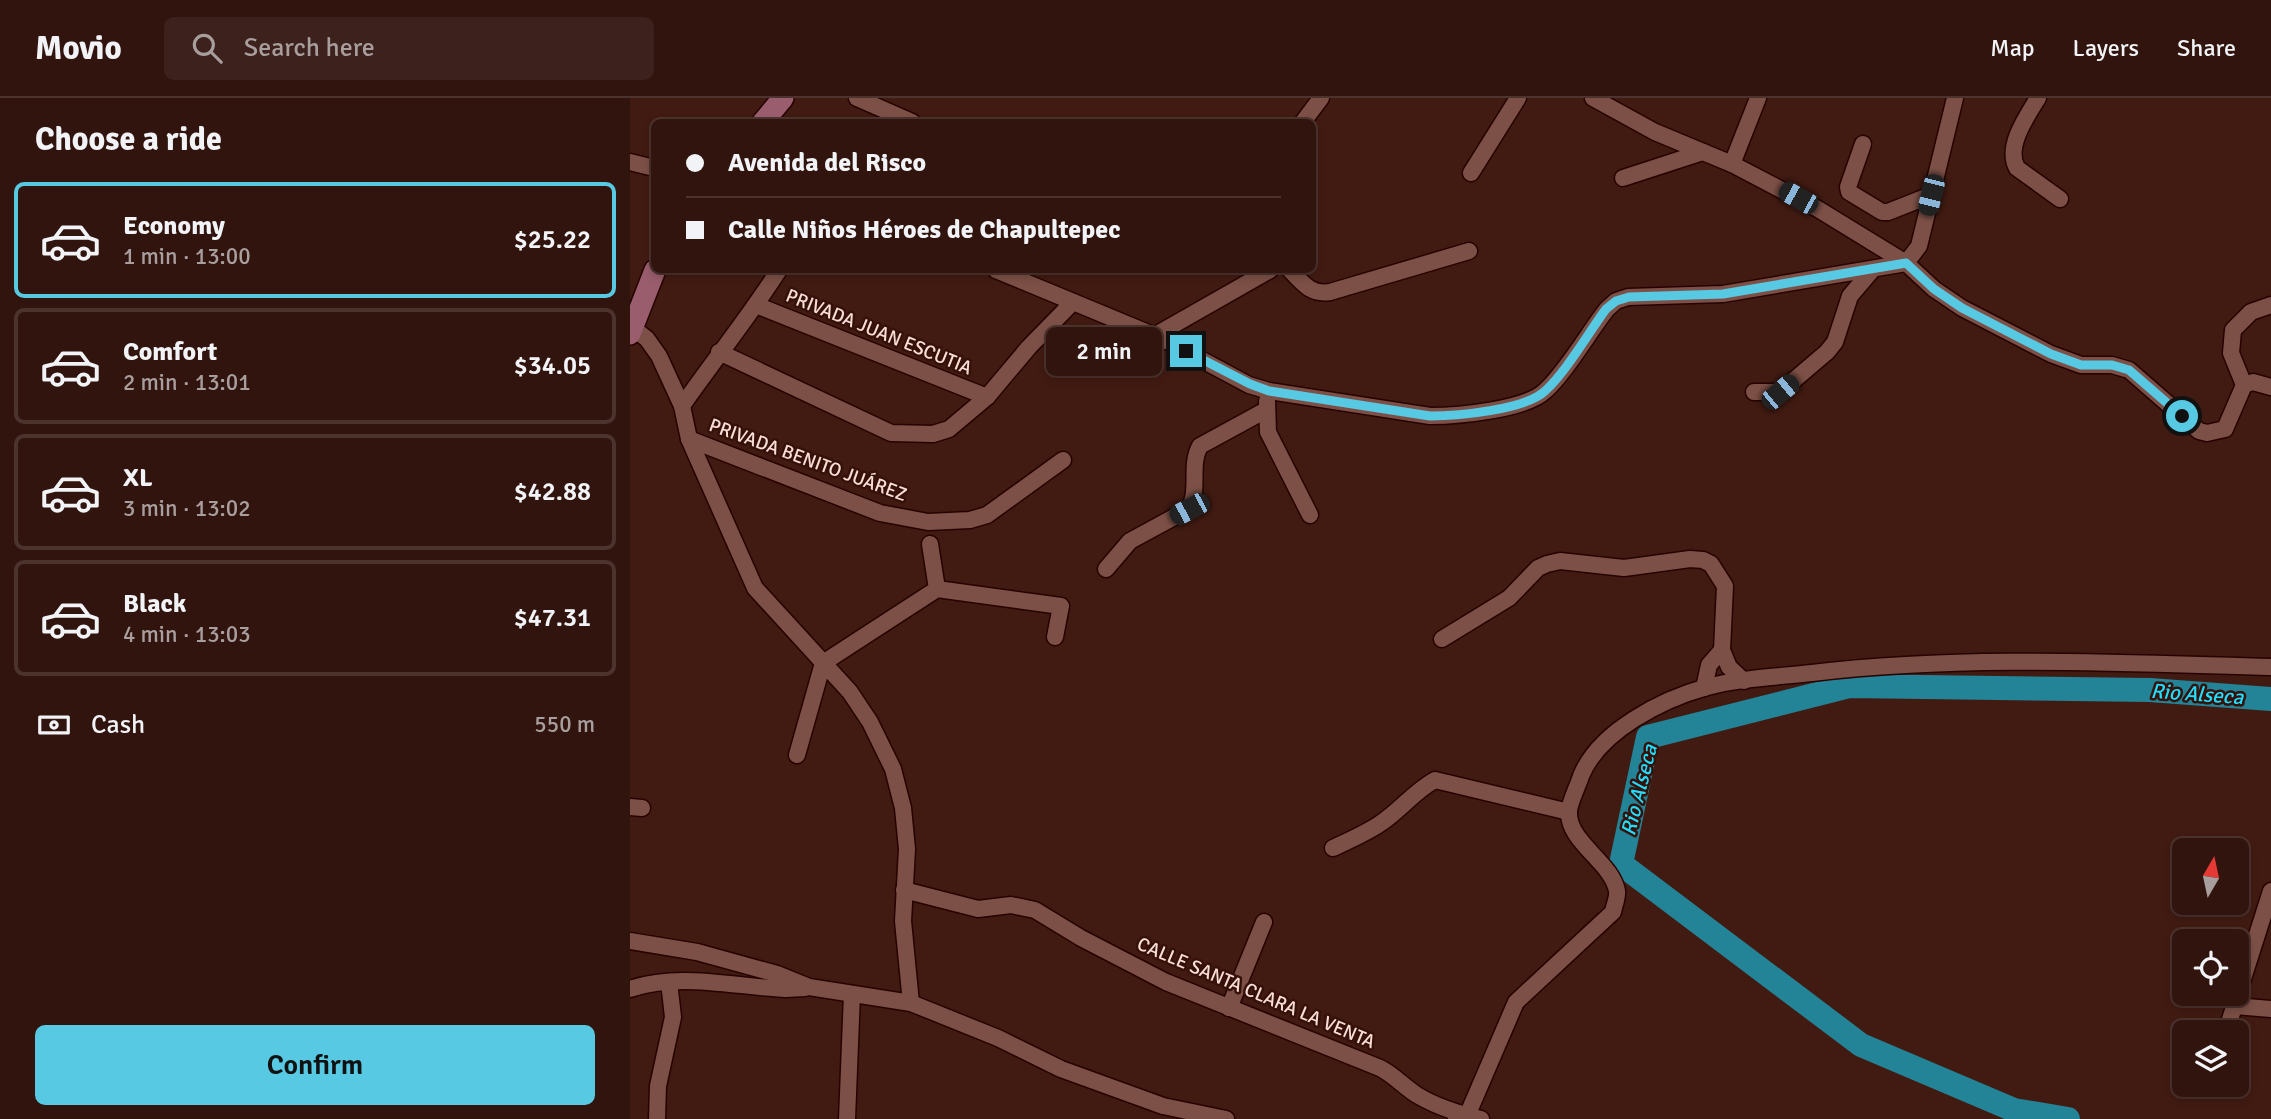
<!DOCTYPE html>
<html lang="en">
<head>
<meta charset="utf-8">
<style>
  body { margin:0; font-family:Signika,sans-serif; background:#3d211c; color:#f1f3f6; height:100vh; display:flex; flex-direction:column; font-size:26px; white-space:nowrap }
  * { box-sizing:border-box; margin:0 }
  p { font-size:23px; color:#a89e9e }
  .icon { flex:none; width:38px; height:38px; fill:none; stroke:currentColor; stroke-width:2; stroke-linecap:round; stroke-linejoin:round }
  .map { position:relative; flex:1; overflow:hidden }
  .sheet { display:flex; flex-direction:column; background:#31140e; width:630px }
  .sheet>* { flex:none }
  .hud { position:absolute; left:21px; top:21px; width:665px; height:154px; border-radius:10px; box-shadow:0 4px 10px #0003,0 0 0 2px #4c332e; display:grid; align-content:center; height:154px; padding:0 35px; background:#31140e }
  .needle { width:46px; rotate:9deg }
  .tools { position:absolute; left:1542px; top:740px; display:grid; gap:14px }
  .tools a { display:grid; place-items:center; width:77px; height:77px; border-radius:10px; background:#31140e; box-shadow:0 4px 10px #0003,0 0 0 2px #4c332e; font-size:35px }
  .end { position:absolute; width:32px; height:32px; margin:-16px; border:9px solid #57c9e2; background:#111; box-shadow:0 0 0 4px #111 }
  .from { border-radius:50% }
  .bubble { position:absolute; height:49px; border-radius:10px; background:#31140e; box-shadow:0 4px 10px #0003,0 0 0 2px #4c332e; font-size:23px; font-weight:600; line-height:49px; text-align:center }
  .car { position:absolute; width:21px; height:42px; margin:-21px -10px; border-radius:9px; box-shadow:0 0 5px 2px #0007; background:linear-gradient(#222 24%,#8ab4d8 0 40%,#222 0 76%,#8ab4d8 0 86%,#222 0) }
  .hud b { display:flex; align-items:center; gap:24px; height:66px; font-size:26px }
  .hud b+b { border-top:2px solid #4c332e }
  .hud i { width:18px; height:18px; background:#f1f3f6 }
  ul { padding:0; list-style:none }
  li { display:flex; align-items:center; gap:21px; height:116px; margin:0 14px 10px; padding:0 21px; border:4px solid #4c332e; border-radius:10px }
  li div { flex:1 }
  li b { display:block; font-size:26px }
  li em { font-style:normal; font-weight:600 }
  li.selected { border-color:#57c9e2 }
  li>.icon { width:63px; height:63px; stroke-width:1.5 }
  h2 { padding:0 35px; font-size:32px; line-height:84px }
  .pay { display:flex; align-items:center; gap:18px; height:77px; padding:0 35px; font-size:26px }
  .pay p { margin-inline-start:auto }
  .cta { display:flex; gap:14px; margin-top:auto; padding:14px 35px }
  .cta a { flex:1; height:80px; border-radius:10px; background:#57c9e2; color:#111; font-size:28px; font-weight:600; line-height:80px; text-align:center }
  header { display:flex; align-items:center; gap:42px; box-sizing:border-box; height:98px; padding:0 35px; background:#31140e; border-bottom:2px solid #4c332e }
  header strong { font-size:33px }
  nav { display:flex; gap:38px; margin-inline-start:auto; font-size:24px }
  .search { width:490px; height:63px; background:#3d211c; display:flex; align-items:center; gap:18px; box-sizing:border-box; padding:0 24px; border-radius:10px; color:#a89e9e; font-size:26px }
  main { display:flex; flex:1; min-height:0 }
  .map>svg:first-child { display:block }
  .lines { fill:none; stroke-linecap:round; stroke-linejoin:round }
  .river { stroke:#238397; stroke-width:24 }
  .street-casing { stroke:#260300; stroke-width:19 }
  .secondary-casing { stroke:#260300; stroke-width:24 }
  .street { stroke:#7c5046; stroke-width:16 }
  .secondary { stroke:#995d6e; stroke-width:21 }
  .route { stroke:#57c9e2; stroke-width:9 }
  .labels { text-anchor:middle; dominant-baseline:central; stroke-width:5; stroke-linejoin:round; paint-order:stroke }
  .street-label { font-size:19px; fill:#f9ded7; stroke:#361109 }
  .water-label { font-size:21px; font-style:italic; fill:#1fdeff; stroke:#361109 }
</style>
</head>
<body>
<header>
<strong>Movio</strong>
<div class="search"><svg class="icon" aria-label="search" viewBox="0 0 24 24"><circle cx="10" cy="10" r="6"/><path d="M15 15l6 6"/></svg>Search here</div>
<nav><a>Map</a><a>Layers</a><a>Share</a></nav>
</header>
<main>
<section class="sheet">
<h2>Choose a ride</h2>
<ul>
<li class="selected"><svg class="icon" aria-label="car" viewBox="0 0 24 24"><path d="M5 17H2v-5l4-1 3-4h7l3 4 3 1v5h-3M9 17h6M6 11h13"/><circle cx="7" cy="17" r="2"/><circle cx="17" cy="17" r="2"/></svg><div><b>Economy</b><p>1 min · 13:00</p></div><em>$25.22</em></li>
<li><svg class="icon" aria-label="car" viewBox="0 0 24 24"><path d="M5 17H2v-5l4-1 3-4h7l3 4 3 1v5h-3M9 17h6M6 11h13"/><circle cx="7" cy="17" r="2"/><circle cx="17" cy="17" r="2"/></svg><div><b>Comfort</b><p>2 min · 13:01</p></div><em>$34.05</em></li>
<li><svg class="icon" aria-label="car" viewBox="0 0 24 24"><path d="M5 17H2v-5l4-1 3-4h7l3 4 3 1v5h-3M9 17h6M6 11h13"/><circle cx="7" cy="17" r="2"/><circle cx="17" cy="17" r="2"/></svg><div><b>XL</b><p>3 min · 13:02</p></div><em>$42.88</em></li>
<li><svg class="icon" aria-label="car" viewBox="0 0 24 24"><path d="M5 17H2v-5l4-1 3-4h7l3 4 3 1v5h-3M9 17h6M6 11h13"/><circle cx="7" cy="17" r="2"/><circle cx="17" cy="17" r="2"/></svg><div><b>Black</b><p>4 min · 13:03</p></div><em>$47.31</em></li>
</ul>
<div class="pay"><svg class="icon" aria-label="cash" viewBox="0 0 24 24"><path d="M3 7h18v10H3z"/><circle cx="12" cy="12" r="2"/></svg>Cash<p>550 m</p></div>
<div class="cta"><a>Confirm</a></div>
</section>
<div class="map">
<svg width="1641" height="1021" viewBox="0 0 1641 1021">
  <rect width="100%" height="100%" fill="#411b12"/>
  <g class="lines">
    <path class="river" d="M 1438,1021 L 1384,1012 L 1231,947 L 991,766 L 1018,639 L 1219,588 L 1520,592 L 1641,601"/>
    <g class="street-casing">
      <g id="street">
        <path d="M 227,0 L 282,24"/>
        <path d="M 963,0 L 1025,34 L 1102,66 L 1188,111 L 1276,165 L 1304,191 L 1332,210 L 1421,256 L 1451,267 L 1482,267 L 1499,272 L 1569,333 L 1577,335 L 1595,331 L 1614,287 L 1623,284 L 1641,289"/>
        <path d="M 1408,0 C 1397,18 1375,49 1387,70 L 1430,101"/>
        <path d="M 673,24 L 691,0"/>
        <path d="M 1233,46 L 1218,89 L 1219,94 L 1252,114 L 1258,114 L 1301,97"/>
        <path d="M 0,64 L 24,70"/>
        <path d="M 1102,66 L 1128,0"/>
        <path d="M 841,75 L 888,0"/>
        <path d="M 993,80 L 1073,54"/>
        <path d="M 366,172 L 535,242 L 619,287 L 639,293 L 800,318 C 827,318 895,312 915,293 C 936,274 959,234 977,211 L 986,203 L 998,199 L 1093,196 L 1276,165 L 1289,148 L 1325,0"/>
        <path d="M 660,172 C 673,185 680,197 700,194 L 839,153"/>
        <path d="M 126,207 L 357,299"/>
        <path d="M 2,229 L 17,241 L 29,258 L 52,308 L 59,341 L 125,490 L 220,594 L 240,624 L 263,671 L 273,710 L 277,751 L 273,823 L 281,905"/>
        <path d="M 524,238 L 640,172"/>
        <path d="M 89,254 L 261,335 L 303,336 L 319,331 L 357,299 L 399,249 L 443,204"/>
        <path d="M 1614,287 L 1601,255 L 1603,232 L 1621,214 L 1641,207"/>
        <path d="M 1124,294 L 1150,294 L 1197,254 L 1205,244 L 1220,198 L 1243,171"/>
        <path d="M 637,303 L 638,334 L 680,417"/>
        <path d="M 52,308 C 84,262 119,219 149,172"/>
        <path d="M 59,341 L 250,415 L 298,424 L 340,422 L 357,417 L 433,362"/>
        <path d="M 300,446 L 307,491"/>
        <path d="M 476,471 L 500,443 L 559,411 C 570,392 559,367 570,348 L 636,312"/>
        <path d="M 812,541 L 879,500 L 908,470 L 917,466 L 930,463 L 994,470 L 1060,461 L 1073,462 L 1081,466 L 1095,488 L 1092,552 L 1099,569 L 1114,583"/>
        <path d="M 1074,590 L 1079,567 L 1092,552"/>
        <path d="M 167,657 L 193,565 L 307,491 L 431,508 L 425,539"/>
        <path d="M 0,709 L 12,710"/>
        <path d="M 703,750 C 718,743 734,736 748,727 C 769,714 783,694 805,682 L 939,714"/>
        <path d="M 274,792 L 348,811 L 381,807 L 405,812 L 451,840 L 536,884 L 750,970 C 764,977 773,988 787,997 C 805,1008 830,1016 851,1021"/>
        <path d="M 0,843 L 67,854 L 147,876 L 179,889 L 281,905 L 368,940 L 431,971 L 533,1008 L 596,1021"/>
        <path d="M 0,891 C 49,874 105,889 156,891 L 175,890"/>
        <path d="M 1605,908 L 1641,911"/>
        <path d="M 599,910 L 634,824"/>
        <path d="M 1596,934 L 1641,793"/>
        <path d="M 27,1021 L 28,988 L 43,919 L 39,884"/>
        <path d="M 217,1021 L 222,896"/>
        <path d="M 826,1021 L 837,1018 L 886,904 L 983,814 C 984,808 988,799 987,793 C 982,764 937,744 939,713 C 940,703 948,688 951,678 C 969,633 1033,601 1077,589 C 1111,580 1147,579 1182,575 C 1334,557 1488,565 1641,569"/>
      </g>
    </g>
    <g class="secondary-casing">
      <g id="secondary">
        <path d="M 133,24 L 153,0"/>
        <path d="M 0,236 L 25,172"/>
      </g>
    </g>
    <use href="#street" class="street"/>
    <use href="#secondary" class="secondary"/>
  </g>
  <g class="lines">
    <path class="route" d="M 556,253 L 620,286 L 639,293 L 800,318 C 827,318 895,312 915,293 C 936,274 959,234 976,211 L 986,203 L 999,199 L 1093,196 L 1276,165 L 1304,191 L 1332,210 L 1421,256 L 1451,267 L 1482,267 L 1499,272 L 1552,318"/>
  </g>
  <g class="labels">
    <g class="street-label">
      <text transform="translate(249 234) rotate(22)">PRIVADA JUAN ESCUTIA</text>
      <text transform="translate(178 362) rotate(20)">PRIVADA BENITO JUÁREZ</text>
      <text transform="translate(626 895) rotate(23)">CALLE SANTA CLARA LA VENTA</text>
    </g>
    <g class="water-label">
      <text transform="translate(1567 596) rotate(4)">Rio Alseca</text>
      <text transform="translate(1009 692) rotate(-76)">Rio Alseca</text>
    </g>
  </g>
</svg>
<div class="tools">
<a><svg class="needle" viewBox="-14 -14 28 28"><path d="M0-13l5 13h-10z" fill="#e53935"/><path d="M0 13l5-13h-10z" fill="#a89e9e"/></svg></a>
<a><svg class="icon" aria-label="locate" viewBox="0 0 24 24"><circle cx="12" cy="12" r="6"/><path d="M12 2v4M12 18v4M2 12h4M18 12h4"/></svg></a>
<a><svg class="icon" aria-label="layers" viewBox="0 0 24 24"><path d="M12 4l9 5-9 5-9-5zM3 14l9 5 9-5"/></svg></a>
</div>
<i class="end from" style="left:1552px;top:318px"></i>
<i class="end" style="left:556px;top:253px"></i>
<div class="bubble" style="left:416px;top:229px;width:116px">2 min</div>
<i class="car" style="left:1301px;top:97px;rotate:194deg"></i>
<i class="car" style="left:1168px;top:100px;rotate:299deg"></i>
<i class="car" style="left:1150px;top:294px;rotate:50deg"></i>
<i class="car" style="left:559px;top:411px;rotate:242deg"></i>
<div class="hud">
<b><i class="from"></i>Avenida del Risco</b>
<b><i></i>Calle Niños Héroes de Chapultepec</b>
</div>
</div>
</main>
</body>
</html>
